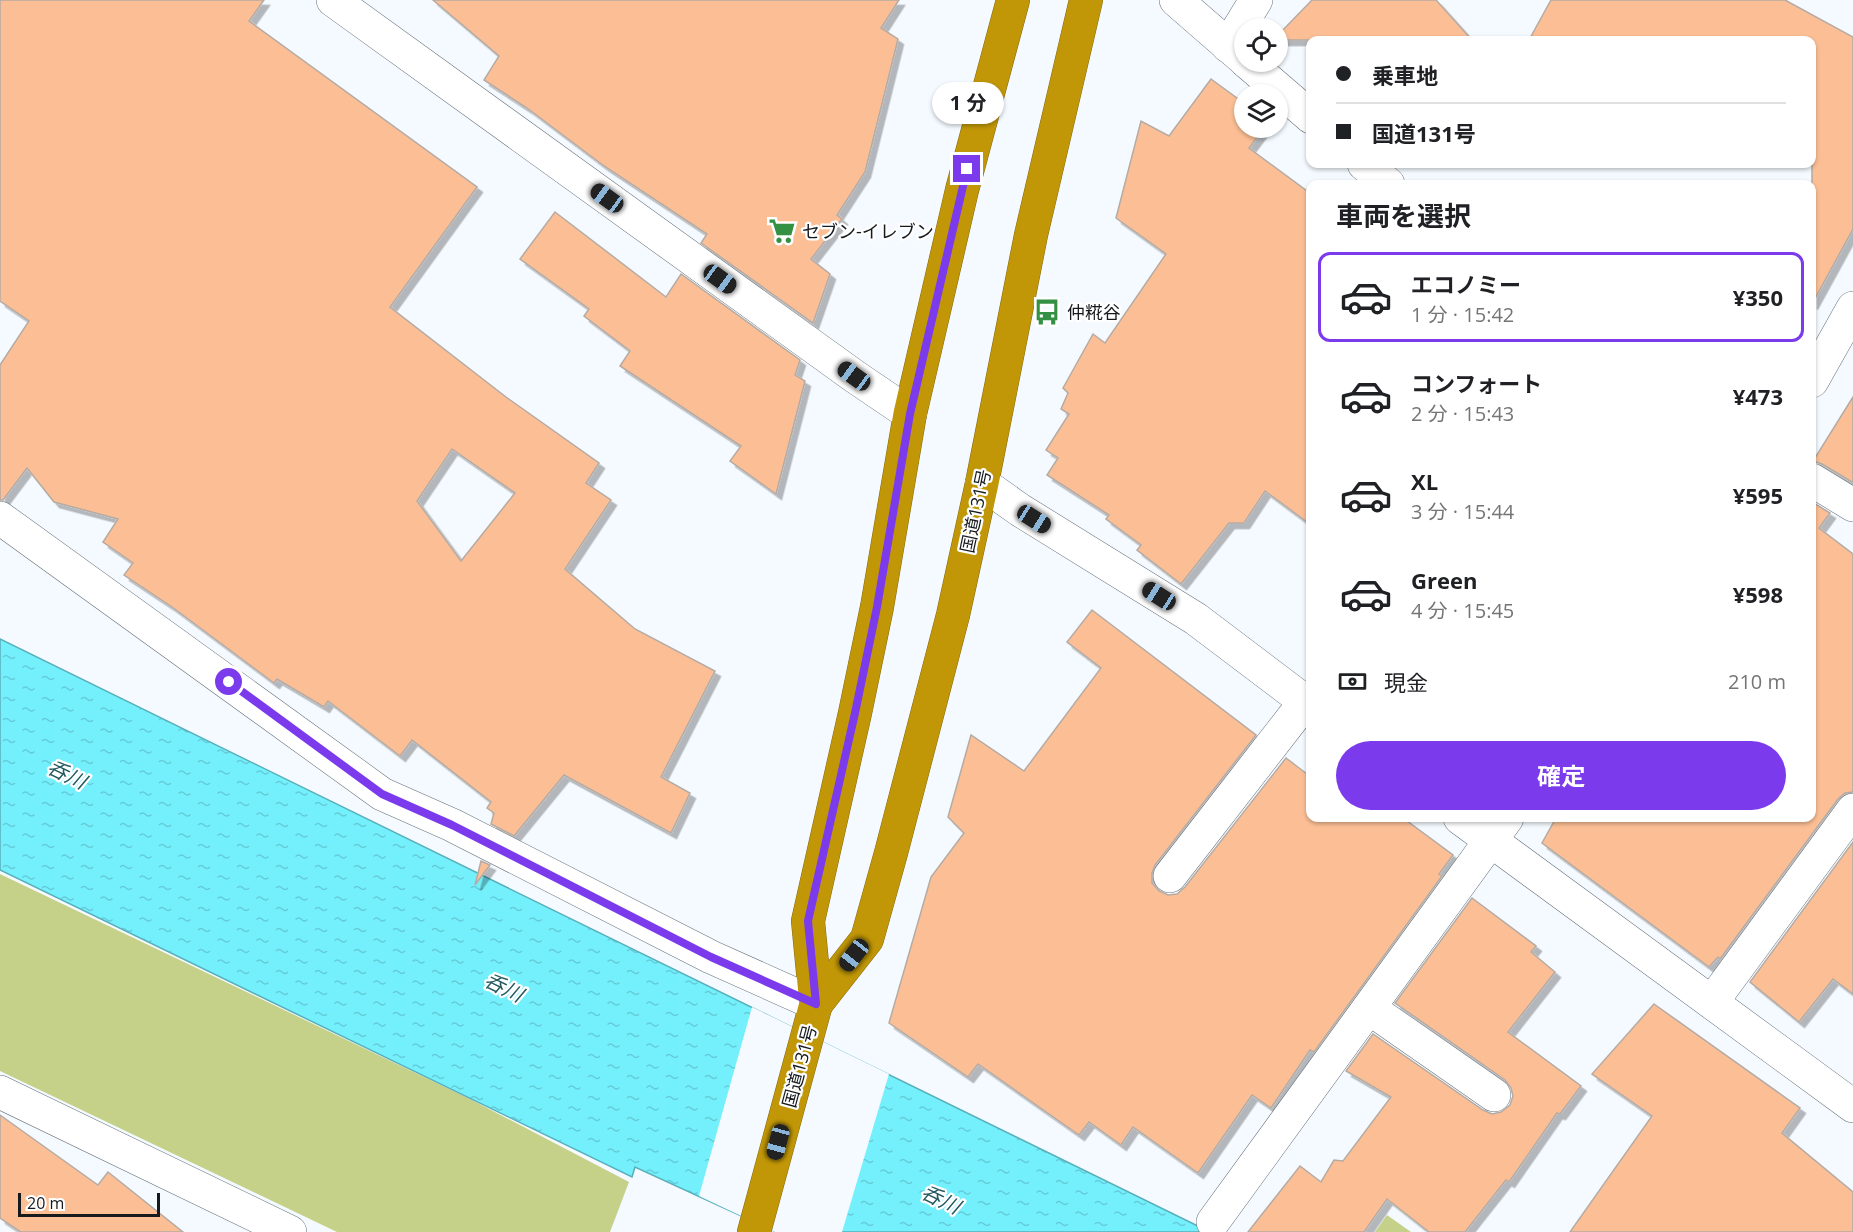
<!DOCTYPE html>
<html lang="ja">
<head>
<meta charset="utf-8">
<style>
  body { margin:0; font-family:"Open Sans","Noto Sans JP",sans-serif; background:#f6f6f6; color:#202124; height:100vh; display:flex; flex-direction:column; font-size:22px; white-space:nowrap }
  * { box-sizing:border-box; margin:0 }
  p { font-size:20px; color:#757577 }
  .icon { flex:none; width:33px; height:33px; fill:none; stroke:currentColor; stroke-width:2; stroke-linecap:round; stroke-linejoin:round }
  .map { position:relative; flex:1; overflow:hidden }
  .drawer { position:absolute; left:1306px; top:180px; width:510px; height:642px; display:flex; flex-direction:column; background:#fff; border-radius:12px; box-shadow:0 2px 4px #0004 }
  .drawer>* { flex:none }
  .top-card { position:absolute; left:1306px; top:36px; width:510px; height:132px; border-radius:12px; box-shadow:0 2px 4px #0004; display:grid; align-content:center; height:132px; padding:0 30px; background:#fff }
  .buttons { position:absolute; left:1234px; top:18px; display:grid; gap:12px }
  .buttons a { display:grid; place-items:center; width:54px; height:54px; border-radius:50%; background:#fff; box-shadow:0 2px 4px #0004; font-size:30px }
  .scale { position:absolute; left:18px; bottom:15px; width:142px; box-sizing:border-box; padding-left:6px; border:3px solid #171a1d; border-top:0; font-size:16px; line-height:21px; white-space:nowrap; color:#171a1d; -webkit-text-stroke:4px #fff; paint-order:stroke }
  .end { position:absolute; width:27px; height:27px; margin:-14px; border:8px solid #7c3aed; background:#fff; box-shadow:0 0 0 3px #fff }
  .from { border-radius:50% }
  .bubble { position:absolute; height:42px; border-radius:21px; background:#fff; box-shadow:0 2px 4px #0004; font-size:20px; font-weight:700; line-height:42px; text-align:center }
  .car { position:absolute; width:18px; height:36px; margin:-18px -9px; border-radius:8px; box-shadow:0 0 4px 2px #0007; background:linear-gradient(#222 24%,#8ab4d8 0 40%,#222 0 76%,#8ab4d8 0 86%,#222 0) }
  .top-card b { display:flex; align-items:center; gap:21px; height:57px; font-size:22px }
  .top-card b+b { border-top:2px solid #e0e0e0 }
  .top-card i { width:15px; height:15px; background:#202124 }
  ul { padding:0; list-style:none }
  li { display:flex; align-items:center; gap:18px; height:90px; margin:0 12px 9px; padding:0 18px; border:3px solid transparent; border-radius:12px }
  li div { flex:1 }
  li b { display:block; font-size:22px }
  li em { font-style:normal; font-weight:700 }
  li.selected { border-color:#7c3aed }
  li>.icon { width:54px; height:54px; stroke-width:1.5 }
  h2 { padding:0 30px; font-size:27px; line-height:72px }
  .pay { display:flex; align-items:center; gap:15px; height:66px; padding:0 30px; font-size:22px }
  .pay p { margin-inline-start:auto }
  .cta { display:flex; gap:12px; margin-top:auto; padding:12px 30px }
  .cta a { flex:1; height:69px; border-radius:36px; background:#7c3aed; color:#fff; font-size:24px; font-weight:700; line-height:69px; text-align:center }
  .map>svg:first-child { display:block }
  .park { fill:#c5d188 }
  .water { fill:url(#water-ripples); stroke:#58afb9; stroke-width:1.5 }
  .pier { fill:#f4faff }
  .building { fill:#fcbf95; stroke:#b5aba4; stroke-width:1.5; fill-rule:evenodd; filter:url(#shadow) }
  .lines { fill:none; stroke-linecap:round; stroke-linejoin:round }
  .street-casing { stroke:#687178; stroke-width:34 }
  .secondary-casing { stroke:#687178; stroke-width:34 }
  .highway-casing { stroke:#866b0f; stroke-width:34 }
  .street { stroke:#fff; stroke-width:33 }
  .secondary { stroke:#fff; stroke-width:33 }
  .highway { stroke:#c19707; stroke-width:33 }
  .route { stroke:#7c3aed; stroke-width:8 }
  .labels { text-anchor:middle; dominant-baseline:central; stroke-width:4.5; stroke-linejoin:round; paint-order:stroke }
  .poi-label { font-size:18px; fill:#171a1d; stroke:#fff; text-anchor:start }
  .street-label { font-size:18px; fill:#171a1d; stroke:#fff }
  .water-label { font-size:20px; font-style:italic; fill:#255a60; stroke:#fff }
</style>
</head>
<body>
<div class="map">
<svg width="1853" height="1232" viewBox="0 0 1853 1232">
  <defs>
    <pattern id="water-ripples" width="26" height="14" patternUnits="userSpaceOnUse" patternTransform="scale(1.5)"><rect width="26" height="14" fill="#74effc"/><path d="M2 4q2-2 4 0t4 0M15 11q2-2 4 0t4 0" fill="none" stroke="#64ccd8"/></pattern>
    <filter id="shadow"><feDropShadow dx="5.5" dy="5.5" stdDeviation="0" flood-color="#0004"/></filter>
  </defs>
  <rect width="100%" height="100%" fill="#f4faff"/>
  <g class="park">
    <path d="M 0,874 L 468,1098 L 629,1182 L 610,1232 L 337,1232 L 0,1071 Z"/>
    <path d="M 1387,1215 L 1411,1232 L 1375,1232 Z"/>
  </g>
  <path class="water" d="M 0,639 L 1210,1232 L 776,1232 L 635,1167 L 632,1177 L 0,870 Z"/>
  <path class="pier" d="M 752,1007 L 889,1074 L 842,1232 L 775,1232 L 699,1196 Z"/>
  <g class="building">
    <path d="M 0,0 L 264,0 L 249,21 L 477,187 L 390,307 L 506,397 L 599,463 L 586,483 L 611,500 L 565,569 L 635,629 L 715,671 L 661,777 L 690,793 L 671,833 L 564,775 L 514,836 L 491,824 L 494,813 L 487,808 L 491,802 L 412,740 L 400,756 L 328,701 L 324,707 L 277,679 L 274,683 L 172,607 L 124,575 L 133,563 L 103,542 L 118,519 L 54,502 L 27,468 L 3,500 L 0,500 L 0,365 L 29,321 L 0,301 ZM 452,449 L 515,493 L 461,561 L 417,501 Z"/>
    <path d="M 433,0 L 899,0 L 881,28 L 898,39 L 865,172 L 837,215 L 842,219 L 811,259 L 830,274 L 813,323 L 701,243 L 707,234 L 604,166 L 527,108 L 484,80 L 499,56 Z"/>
    <path d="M 1312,0 L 1436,0 L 1472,40 L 1278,40 L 1278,35 Z"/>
    <path d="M 1551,0 L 1785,0 L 1853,37 L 1853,229 L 1812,304 L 1812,40 L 1529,40 Z"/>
    <path d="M 1211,79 L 1245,104 L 1245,128 L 1264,128 L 1249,148 L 1311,194 L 1311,525 L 1265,491 L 1244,523 L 1229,523 L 1181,584 L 1137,550 L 1141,545 L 1106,519 L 1109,515 L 1047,475 L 1058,458 L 1046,450 L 1069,414 L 1061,409 L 1068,393 L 1063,388 L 1093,334 L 1105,343 L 1166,254 L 1116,218 L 1141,121 L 1169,136 Z"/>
    <path d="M 555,212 L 666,297 L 681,274 L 800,360 L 795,375 L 805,381 L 776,494 L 730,461 L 741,446 L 620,366 L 630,351 L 584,316 L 589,309 L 520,259 Z"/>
    <path d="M 1853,397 L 1853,481 L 1852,482 L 1822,464 L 1813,461 Z"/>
    <path d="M 1812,502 L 1830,513 L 1819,528 L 1853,554 L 1853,792 L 1845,793 L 1838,799 L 1720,959 L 1718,957 L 1709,967 L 1542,843 L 1556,818 L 1812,818 Z"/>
    <path d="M 1092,610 L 1256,735 L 1155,865 L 1152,873 L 1152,883 L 1159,891 L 1168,895 L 1177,894 L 1185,887 L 1286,758 L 1311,777 L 1311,818 L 1403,818 L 1453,855 L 1439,874 L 1442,876 L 1314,1052 L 1310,1050 L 1271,1108 L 1252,1095 L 1198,1173 L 1133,1127 L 1121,1145 L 1089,1122 L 1079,1135 L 978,1064 L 968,1077 L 889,1023 L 931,877 L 964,833 L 948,817 L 971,735 L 1024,771 L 1101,668 L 1067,642 Z"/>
    <path d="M 1853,842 L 1853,994 L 1833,979 L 1799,1022 L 1750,982 Z"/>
    <path d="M 481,861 L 490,865 L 475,885 Z"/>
    <path d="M 1472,898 L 1536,946 L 1531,952 L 1555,972 L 1508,1032 L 1581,1086 L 1560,1114 L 1557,1113 L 1509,1182 L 1506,1180 L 1465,1232 L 1429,1232 L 1387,1199 L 1364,1232 L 1248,1232 L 1300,1166 L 1321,1182 L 1334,1160 L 1343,1161 L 1391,1097 L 1346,1071 L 1373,1034 L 1483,1110 L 1492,1114 L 1501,1112 L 1510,1105 L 1513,1096 L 1511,1088 L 1505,1080 L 1395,1003 Z"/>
    <path d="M 1654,1004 L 1800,1108 L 1782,1133 L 1853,1192 L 1853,1232 L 1570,1232 L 1652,1116 L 1592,1074 Z"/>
    <path d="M 0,1115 L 98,1185 L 108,1172 L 183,1232 L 21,1232 L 0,1218 Z"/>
  </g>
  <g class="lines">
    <g class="street-casing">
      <g id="street">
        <path d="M 333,0 L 854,376 L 910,414"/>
        <path d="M 1228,46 L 1256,0"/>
        <path d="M 1812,381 L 1853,308"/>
        <path d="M 0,518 L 382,794 L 452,825 L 711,957 L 816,1004"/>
        <path d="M 1170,876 L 1305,702"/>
        <path d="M 1712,1002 L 1853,810"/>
        <path d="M 1369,1008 L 1494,1095"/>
        <path d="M 0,1092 L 290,1232"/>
        <path d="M 1213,1222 L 1507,818"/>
      </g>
    </g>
    <g class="secondary-casing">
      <g id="secondary">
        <path d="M 1176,0 L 1245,60"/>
        <path d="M 1247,62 L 1311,117"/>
        <path d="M 1364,164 L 1388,184"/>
        <path d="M 1812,480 L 1853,505"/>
        <path d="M 982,483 L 1020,510 L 1196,619 L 1311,706"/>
        <path d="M 1460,818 L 1853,1106"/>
      </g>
    </g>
    <g class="highway-casing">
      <g id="highway">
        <path d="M 816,1004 L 867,939 L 891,853 L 953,615 L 982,483 L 1031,235 L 1086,0"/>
        <path d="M 754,1232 L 816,1004 L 808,921 L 855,713 L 877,607 L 910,414 L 962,190 L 1013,0"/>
      </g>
    </g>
    <use href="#street" class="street"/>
    <use href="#secondary" class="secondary"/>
    <use href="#highway" class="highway"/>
  </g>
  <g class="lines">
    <path class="route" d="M 229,682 L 382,794 L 452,825 L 711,957 L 816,1004 L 808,921 L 855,713 L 877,607 L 910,414 L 967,169"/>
  </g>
  <defs>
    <g id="supermarket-bare" transform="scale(2.07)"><path d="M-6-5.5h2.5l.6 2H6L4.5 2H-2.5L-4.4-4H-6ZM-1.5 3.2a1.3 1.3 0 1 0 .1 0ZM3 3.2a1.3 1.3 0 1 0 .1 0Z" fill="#349042" stroke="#fff" stroke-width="2.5" paint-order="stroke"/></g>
    <g id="bus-bare" transform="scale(2.07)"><path d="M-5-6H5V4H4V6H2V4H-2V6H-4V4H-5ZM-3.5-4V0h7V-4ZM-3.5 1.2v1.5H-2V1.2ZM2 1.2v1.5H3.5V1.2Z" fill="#349042" stroke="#fff" stroke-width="2.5" paint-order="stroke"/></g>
  </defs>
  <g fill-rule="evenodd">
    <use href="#supermarket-bare" x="782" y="231"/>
    <use href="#bus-bare" x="1047" y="312"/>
  </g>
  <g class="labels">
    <g class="poi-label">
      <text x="802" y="231">セブン-イレブン</text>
      <text x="1067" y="312">仲糀谷</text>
    </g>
    <g class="street-label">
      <text transform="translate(975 511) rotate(-78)">国道131号</text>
      <text transform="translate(799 1066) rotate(-75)">国道131号</text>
    </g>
    <g class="water-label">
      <text transform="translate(67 774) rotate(26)">呑川</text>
      <text transform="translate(504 987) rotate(26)">呑川</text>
      <text transform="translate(941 1199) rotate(26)">呑川</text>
    </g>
  </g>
</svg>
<div class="buttons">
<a><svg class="icon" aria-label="locate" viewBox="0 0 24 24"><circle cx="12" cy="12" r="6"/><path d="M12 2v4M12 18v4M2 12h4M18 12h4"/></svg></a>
<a><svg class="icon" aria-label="layers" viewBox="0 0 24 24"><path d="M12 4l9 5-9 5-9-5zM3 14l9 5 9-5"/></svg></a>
</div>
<div class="scale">20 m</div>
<i class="end from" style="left:229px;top:682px"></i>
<i class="end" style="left:967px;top:169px"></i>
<div class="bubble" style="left:932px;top:82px;width:72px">1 分</div>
<i class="car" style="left:607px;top:198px;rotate:306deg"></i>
<i class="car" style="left:720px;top:279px;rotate:126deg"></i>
<i class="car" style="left:854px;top:376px;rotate:306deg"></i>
<i class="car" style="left:1034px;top:519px;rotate:122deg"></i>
<i class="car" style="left:1159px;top:596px;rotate:302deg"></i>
<i class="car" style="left:854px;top:955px;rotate:218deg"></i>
<i class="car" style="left:778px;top:1142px;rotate:195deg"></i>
<div class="top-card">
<b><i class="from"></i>乗車地</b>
<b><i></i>国道131号</b>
</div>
<section class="drawer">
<h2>車両を選択</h2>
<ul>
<li class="selected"><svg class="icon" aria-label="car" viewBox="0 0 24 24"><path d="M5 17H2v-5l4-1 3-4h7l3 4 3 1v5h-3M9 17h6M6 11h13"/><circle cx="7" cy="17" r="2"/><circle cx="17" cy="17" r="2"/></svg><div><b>エコノミー</b><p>1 分 · 15:42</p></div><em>¥350</em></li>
<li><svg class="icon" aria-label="car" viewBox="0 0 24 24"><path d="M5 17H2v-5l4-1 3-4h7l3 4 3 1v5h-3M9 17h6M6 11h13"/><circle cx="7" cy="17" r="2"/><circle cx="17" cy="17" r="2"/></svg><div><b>コンフォート</b><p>2 分 · 15:43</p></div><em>¥473</em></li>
<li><svg class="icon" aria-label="car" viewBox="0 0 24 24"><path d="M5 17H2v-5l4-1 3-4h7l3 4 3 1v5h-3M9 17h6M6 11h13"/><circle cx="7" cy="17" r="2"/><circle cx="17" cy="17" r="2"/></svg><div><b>XL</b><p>3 分 · 15:44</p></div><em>¥595</em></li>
<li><svg class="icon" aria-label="car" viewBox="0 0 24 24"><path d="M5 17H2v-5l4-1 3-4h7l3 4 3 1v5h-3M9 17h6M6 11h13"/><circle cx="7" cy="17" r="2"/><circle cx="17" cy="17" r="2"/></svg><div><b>Green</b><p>4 分 · 15:45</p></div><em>¥598</em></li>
</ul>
<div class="pay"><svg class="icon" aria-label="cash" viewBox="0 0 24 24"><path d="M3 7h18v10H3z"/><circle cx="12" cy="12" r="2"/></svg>現金<p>210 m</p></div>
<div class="cta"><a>確定</a></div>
</section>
</div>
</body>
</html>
